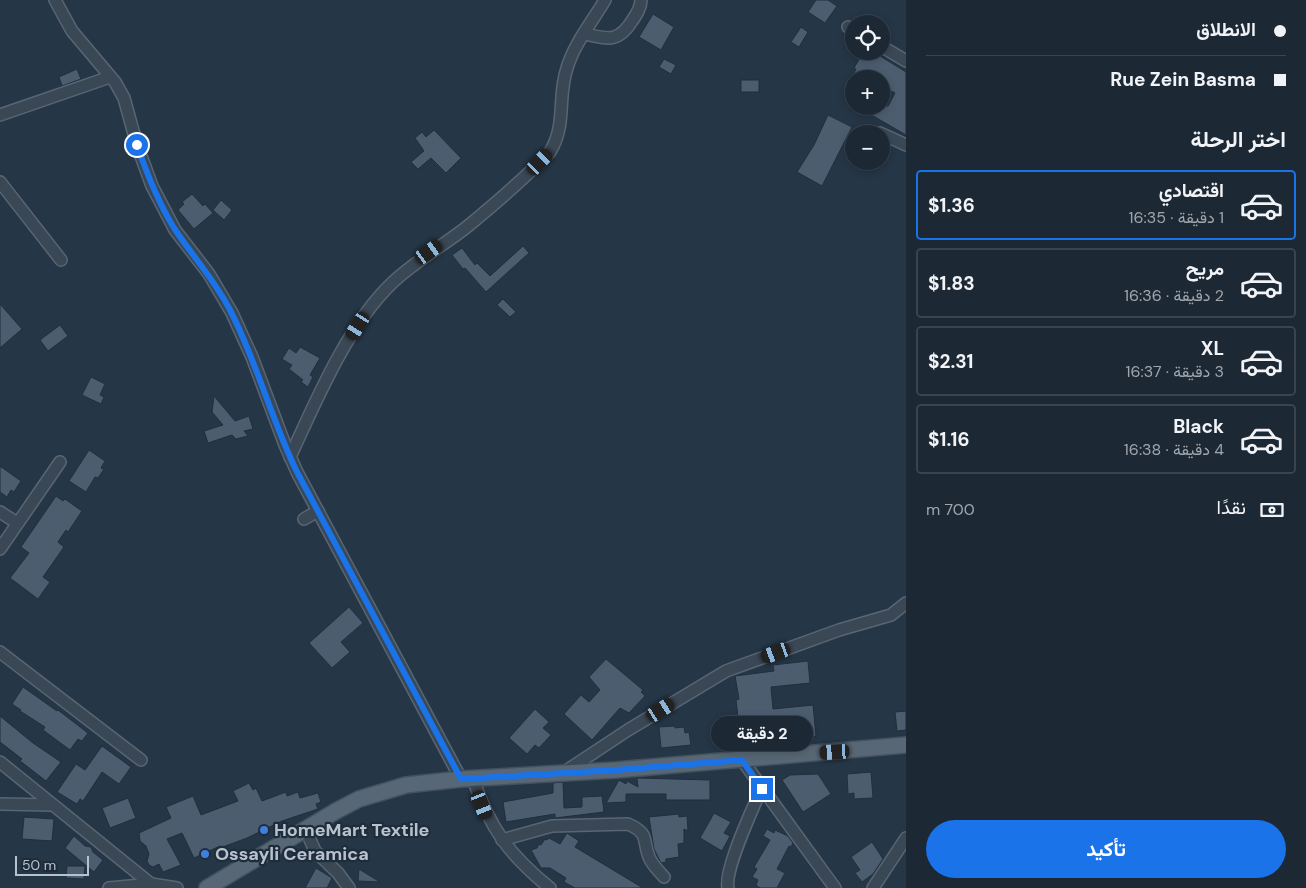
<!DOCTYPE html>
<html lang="ar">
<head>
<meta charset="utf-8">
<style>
  body { margin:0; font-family:"DM Sans",Vazirmatn,sans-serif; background:#293440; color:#f1f3f6; direction:rtl; height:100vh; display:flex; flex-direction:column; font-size:19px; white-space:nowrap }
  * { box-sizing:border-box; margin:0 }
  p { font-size:16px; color:#a0a6ac }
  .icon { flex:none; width:28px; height:28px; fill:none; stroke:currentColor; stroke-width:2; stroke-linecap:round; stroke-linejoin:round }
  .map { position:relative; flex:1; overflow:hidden; direction:ltr }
  .drawer { display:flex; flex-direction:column; background:#1c2834; width:400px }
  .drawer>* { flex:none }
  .banner { display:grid; align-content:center; height:110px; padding:0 20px; background:#1c2834 }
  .buttons { position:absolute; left:845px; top:15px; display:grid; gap:10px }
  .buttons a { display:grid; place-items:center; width:45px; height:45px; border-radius:50%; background:#1c2834; box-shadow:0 2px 8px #0003,0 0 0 1px #3a444f; font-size:25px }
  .scale { position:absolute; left:15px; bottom:12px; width:74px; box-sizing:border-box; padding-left:5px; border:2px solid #b8c2cf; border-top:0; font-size:14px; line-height:18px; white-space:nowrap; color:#b8c2cf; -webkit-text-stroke:4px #1f2d3b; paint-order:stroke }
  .end { position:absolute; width:22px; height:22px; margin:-11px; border:6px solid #1a73e8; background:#fff; box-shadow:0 0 0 2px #fff }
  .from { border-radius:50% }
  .bubble { position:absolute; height:35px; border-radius:18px; background:#1c2834; box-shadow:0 2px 8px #0003,0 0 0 1px #3a444f; font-size:16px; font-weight:700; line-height:35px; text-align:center; direction:rtl }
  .car { position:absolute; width:15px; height:30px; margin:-15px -8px; border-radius:6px; box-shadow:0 0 4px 1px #0007; background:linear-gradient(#222 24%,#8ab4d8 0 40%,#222 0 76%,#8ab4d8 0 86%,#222 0) }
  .banner b { display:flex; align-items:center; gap:18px; height:48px; font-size:19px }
  .banner b+b { border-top:1px solid #3a444f }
  .banner i { width:12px; height:12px; background:#f1f3f6 }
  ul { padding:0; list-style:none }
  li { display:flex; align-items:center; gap:15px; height:70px; margin:0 10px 8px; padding:0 10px; border:2px solid #3a444f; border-radius:5px }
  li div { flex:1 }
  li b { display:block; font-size:19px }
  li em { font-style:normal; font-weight:700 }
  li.on { border-color:#1a73e8 }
  li>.icon { width:45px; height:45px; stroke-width:1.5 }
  h2 { padding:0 20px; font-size:22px; line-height:60px }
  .pay { display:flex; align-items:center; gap:12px; height:55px; padding:0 20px; font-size:19px }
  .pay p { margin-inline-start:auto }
  .button { display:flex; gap:10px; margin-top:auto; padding:10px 20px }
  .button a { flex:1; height:58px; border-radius:30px; background:#1a73e8; color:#fff; font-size:20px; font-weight:700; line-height:58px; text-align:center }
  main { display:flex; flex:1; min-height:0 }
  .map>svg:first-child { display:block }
  .building { fill:#4c5d70; stroke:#212f3d }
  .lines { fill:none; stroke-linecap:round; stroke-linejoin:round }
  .minor-casing { stroke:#596573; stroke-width:14 }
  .major-casing { stroke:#44515f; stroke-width:18 }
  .minor { stroke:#3a4856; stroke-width:11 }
  .major { stroke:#586775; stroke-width:15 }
  .route { stroke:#1a73e8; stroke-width:6 }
  .shop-dot { fill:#3f7fe0; stroke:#1f2d3b; stroke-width:2 }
  .labels { text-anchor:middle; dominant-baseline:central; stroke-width:4.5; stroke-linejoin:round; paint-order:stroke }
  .poi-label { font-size:18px; font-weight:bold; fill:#b8c2cf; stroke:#1f2d3b; text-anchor:start }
</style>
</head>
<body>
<main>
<section class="drawer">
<div class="banner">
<b><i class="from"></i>الانطلاق</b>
<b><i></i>Rue Zein Basma</b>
</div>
<h2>اختر الرحلة</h2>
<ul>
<li class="on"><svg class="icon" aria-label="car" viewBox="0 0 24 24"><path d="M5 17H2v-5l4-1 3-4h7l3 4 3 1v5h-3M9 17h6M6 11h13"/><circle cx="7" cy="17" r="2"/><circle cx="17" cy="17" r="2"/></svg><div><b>اقتصادي</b><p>1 دقيقة · 16:35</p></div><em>$1.36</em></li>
<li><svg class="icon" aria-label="car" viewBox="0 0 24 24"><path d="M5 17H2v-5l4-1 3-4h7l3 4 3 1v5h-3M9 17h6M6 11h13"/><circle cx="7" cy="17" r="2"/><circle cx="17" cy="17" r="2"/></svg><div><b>مريح</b><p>2 دقيقة · 16:36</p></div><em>$1.83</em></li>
<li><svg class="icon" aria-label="car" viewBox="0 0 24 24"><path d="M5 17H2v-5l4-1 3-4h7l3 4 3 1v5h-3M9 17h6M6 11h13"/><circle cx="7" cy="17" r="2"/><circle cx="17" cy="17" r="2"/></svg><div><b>XL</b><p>3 دقيقة · 16:37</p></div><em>$2.31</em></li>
<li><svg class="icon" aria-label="car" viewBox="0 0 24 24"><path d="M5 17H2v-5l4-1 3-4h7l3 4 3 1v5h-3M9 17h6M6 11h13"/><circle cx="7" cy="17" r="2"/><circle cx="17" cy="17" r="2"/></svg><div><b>Black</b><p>4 دقيقة · 16:38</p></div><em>$1.16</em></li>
</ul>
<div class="pay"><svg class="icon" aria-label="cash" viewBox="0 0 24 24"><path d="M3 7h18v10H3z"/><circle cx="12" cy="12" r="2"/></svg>نقدًا<p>700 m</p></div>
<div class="button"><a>تأكيد</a></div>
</section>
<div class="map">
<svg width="906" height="888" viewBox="0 0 906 888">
  <rect width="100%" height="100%" fill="#253646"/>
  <g class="building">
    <path d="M 816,0 L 828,0 L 837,6 L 825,23 L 808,12 Z"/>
    <path d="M 653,14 L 674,27 L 661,50 L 639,37 Z"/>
    <path d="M 801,27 L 808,32 L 799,47 L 791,42 Z"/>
    <path d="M 864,51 L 872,51 L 906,72 L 906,135 L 856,106 L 888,106 L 895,93 L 881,86 L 881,79 L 864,79 L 854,73 L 856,69 L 854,68 Z"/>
    <path d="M 664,59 L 676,65 L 671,74 L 659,67 Z"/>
    <path d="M 77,69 L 81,79 L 62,86 L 59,77 Z"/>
    <rect x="741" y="80" width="18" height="12"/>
    <path d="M 828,115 L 852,127 L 822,186 L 797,172 L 814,145 Z"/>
    <path d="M 434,130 L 461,158 L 446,173 L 431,158 L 418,169 L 411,162 L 424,151 L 415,138 L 422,132 L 426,137 Z"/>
    <path d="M 192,194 L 203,206 L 205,204 L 213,213 L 194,229 L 178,210 L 184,204 L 182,202 Z"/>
    <path d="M 221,200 L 232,210 L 224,220 L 213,210 Z"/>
    <path d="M 523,246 L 529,253 L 486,292 L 465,268 L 463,269 L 452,255 L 462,248 L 475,265 L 477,263 L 490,276 Z"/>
    <path d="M 503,299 L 516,312 L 510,317 L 497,305 Z"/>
    <path d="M 0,304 L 22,329 L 0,348 Z"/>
    <path d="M 60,325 L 68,336 L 48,351 L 40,340 Z"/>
    <path d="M 300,347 L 320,358 L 310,375 L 313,377 L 308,387 L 301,382 L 303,380 L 289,369 L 292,365 L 282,359 L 289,348 L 296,353 Z"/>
    <path d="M 91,377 L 105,384 L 100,395 L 104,397 L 101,404 L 82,395 Z"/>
    <path d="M 214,396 L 235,421 L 249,416 L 253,429 L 244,431 L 248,436 L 236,439 L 232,435 L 208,443 L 204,431 L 223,425 L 212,412 Z"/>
    <path d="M 89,450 L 105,461 L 101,468 L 104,469 L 98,478 L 95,477 L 86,492 L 69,481 Z"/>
    <path d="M 0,466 L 21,481 L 14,492 L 11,490 L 7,497 L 0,492 Z"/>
    <path d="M 56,496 L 63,501 L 65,499 L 82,511 L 68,532 L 66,530 L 58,542 L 64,547 L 43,577 L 50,582 L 38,599 L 10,578 L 29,553 L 21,547 Z"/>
    <path d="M 349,607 L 363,623 L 341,642 L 350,652 L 332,668 L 309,643 Z"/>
    <path d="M 606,659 L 643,690 L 641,692 L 645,696 L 629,713 L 620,708 L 592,740 L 564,714 L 581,695 L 589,702 L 600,690 L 589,677 Z"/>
    <path d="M 808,661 L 810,683 L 771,687 L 773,709 L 813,705 L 816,736 L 738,746 L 737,737 L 730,737 L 728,718 L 738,717 L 736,700 L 739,699 L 735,676 L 774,671 L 773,665 Z"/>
    <path d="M 23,687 L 57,711 L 58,710 L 88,733 L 82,741 L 78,739 L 70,750 L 43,730 L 45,727 L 20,711 L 21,710 L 12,704 Z"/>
    <path d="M 535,709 L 549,722 L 543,728 L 551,735 L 539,748 L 535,745 L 527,754 L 509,738 Z"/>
    <path d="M 906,711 L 906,730 L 897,731 L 895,712 Z"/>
    <path d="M 0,716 L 33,743 L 61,762 L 46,781 L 20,761 L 22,759 L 0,742 Z"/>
    <path d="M 675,726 L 675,728 L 684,727 L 685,733 L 689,732 L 691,745 L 661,748 L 659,727 Z"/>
    <path d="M 102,746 L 131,767 L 119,784 L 102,772 L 83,801 L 80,799 L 77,804 L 57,792 L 76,764 L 85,770 Z"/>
    <path d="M 871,772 L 873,798 L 854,799 L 854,793 L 848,794 L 847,774 Z"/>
    <path d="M 818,774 L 831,794 L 803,812 L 782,780 L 790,775 Z"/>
    <path d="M 637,778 L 710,780 L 710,800 L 666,800 L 666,794 L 626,794 L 626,802 L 606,803 L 619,780 L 626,784 L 627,781 L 638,787 Z"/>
    <path d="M 563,782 L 564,808 L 582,807 L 582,797 L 602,796 L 604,812 L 555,818 L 555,814 L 506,822 L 503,802 L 553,793 L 553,783 Z"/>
    <path d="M 249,783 L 253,790 L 256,788 L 262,801 L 286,792 L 287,796 L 298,792 L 300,798 L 318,793 L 321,802 L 316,804 L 318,809 L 282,821 L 247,838 L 220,848 L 220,846 L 194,858 L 182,833 L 167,839 L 181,865 L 163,872 L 159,864 L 153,867 L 149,865 L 147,861 L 149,854 L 146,846 L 140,841 L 139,833 L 171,818 L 166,807 L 193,796 L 201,815 L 238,801 L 233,791 Z"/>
    <path d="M 128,798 L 136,818 L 110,828 L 102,808 Z"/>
    <path d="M 714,813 L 731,822 L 724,833 L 730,836 L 722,851 L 700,838 Z"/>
    <path d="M 679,814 L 679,817 L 687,816 L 688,831 L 684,829 L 684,843 L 678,844 L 679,857 L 666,859 L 666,862 L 661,863 L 654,849 L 649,817 Z"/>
    <path d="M 24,817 L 54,819 L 52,841 L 22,839 Z"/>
    <path d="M 767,829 L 774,833 L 775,830 L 788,836 L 793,843 L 791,847 L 789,846 L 777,869 L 785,873 L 777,888 L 760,888 L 756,885 L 758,880 L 752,877 L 757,869 L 754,867 L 770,840 L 763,836 Z"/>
    <path d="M 567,833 L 579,841 L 575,847 L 643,888 L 575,888 L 564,882 L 566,878 L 550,868 L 541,868 L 531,850 L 537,848 L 539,844 L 541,845 L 545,839 L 547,840 L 549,838 L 560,844 Z"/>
    <path d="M 74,836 L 85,846 L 91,847 L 93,852 L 103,860 L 94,872 L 65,848 Z"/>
    <path d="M 872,842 L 883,859 L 873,874 L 862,882 L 855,873 L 860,870 L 851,857 Z"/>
    <path d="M 67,866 L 85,866 L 84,879 L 66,878 Z"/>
    <path d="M 316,868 L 332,878 L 327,888 L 305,888 Z"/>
    <path d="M 359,869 L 380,882 L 358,881 Z"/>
  </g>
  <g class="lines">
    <g class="minor-casing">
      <g id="minor">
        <path d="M 55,0 L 72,31 L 115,82 L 124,98 L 137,145 L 152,186 L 175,230 L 209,274 L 232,313 L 252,357 L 285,445 L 297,472 L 461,779"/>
        <path d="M 848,27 L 854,31"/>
        <path d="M 585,34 C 608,39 618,43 632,21 C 636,15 641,8 641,0"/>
        <path d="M 881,46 L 906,61"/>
        <path d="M 0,115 L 110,77"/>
        <path d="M 880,133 L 906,145"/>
        <path d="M 0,182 L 61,260"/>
        <path d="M 290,457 C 316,401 347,326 392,283 C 415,261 443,246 468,226 C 496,203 525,178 550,152 C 567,124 557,97 567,68 C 574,44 592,22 605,0"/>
        <path d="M 0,512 L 17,523"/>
        <path d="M 304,519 L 318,511"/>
        <path d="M 0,549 L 60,462"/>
        <path d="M 0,652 L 141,760"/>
        <path d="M 742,760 L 835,888"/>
        <path d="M 0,762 L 151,884"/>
        <path d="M 563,773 L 628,730 L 726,671 L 839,630 L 891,615 L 906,603"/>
        <path d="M 473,779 C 490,828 509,855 550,888"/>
        <path d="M 0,804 L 52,805"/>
        <path d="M 305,828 L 315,851 L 338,873 L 349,888"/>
        <path d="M 502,840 L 552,826 L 628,824 C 650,834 642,839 649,857 C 652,865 659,871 664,877"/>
        <path d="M 109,888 L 151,884 L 177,888"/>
        <path d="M 728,888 C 724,869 753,809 761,789"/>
        <path d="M 873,888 L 906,838"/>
      </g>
    </g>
    <g class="major-casing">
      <path id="major" d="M 207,888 L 336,811 L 359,799 L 406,785 L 461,779 L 616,770 L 906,745"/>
    </g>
    <use href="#minor" class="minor"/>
    <use href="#major" class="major"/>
  </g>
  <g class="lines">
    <path class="route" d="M 137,145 C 147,174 158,202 174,228 C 193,257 214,279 230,310 C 257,362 271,419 297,472 L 461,779 L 616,770 L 742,760 L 762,789"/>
  </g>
  <g class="shop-dot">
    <circle cx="264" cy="830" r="5"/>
    <circle cx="205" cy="854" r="5"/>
  </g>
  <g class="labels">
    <g class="poi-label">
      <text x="274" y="830">HomeMart Textile</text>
      <text x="215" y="854">Ossayli Ceramica</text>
    </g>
  </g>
</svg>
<div class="buttons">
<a><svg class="icon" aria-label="locate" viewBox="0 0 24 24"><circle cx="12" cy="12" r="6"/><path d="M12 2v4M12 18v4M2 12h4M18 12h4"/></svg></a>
<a>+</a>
<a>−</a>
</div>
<div class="scale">50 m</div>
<i class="end from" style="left:137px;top:145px"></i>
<i class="end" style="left:762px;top:789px"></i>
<div class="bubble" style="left:711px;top:716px;width:102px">2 دقيقة</div>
<i class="car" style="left:540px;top:162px;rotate:44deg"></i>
<i class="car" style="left:429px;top:252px;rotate:55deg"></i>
<i class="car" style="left:358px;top:326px;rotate:212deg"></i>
<i class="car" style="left:776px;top:653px;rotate:250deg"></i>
<i class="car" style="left:661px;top:710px;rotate:58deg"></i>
<i class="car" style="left:835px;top:752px;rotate:267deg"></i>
<i class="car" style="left:482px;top:805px;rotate:158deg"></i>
</div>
</main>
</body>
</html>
